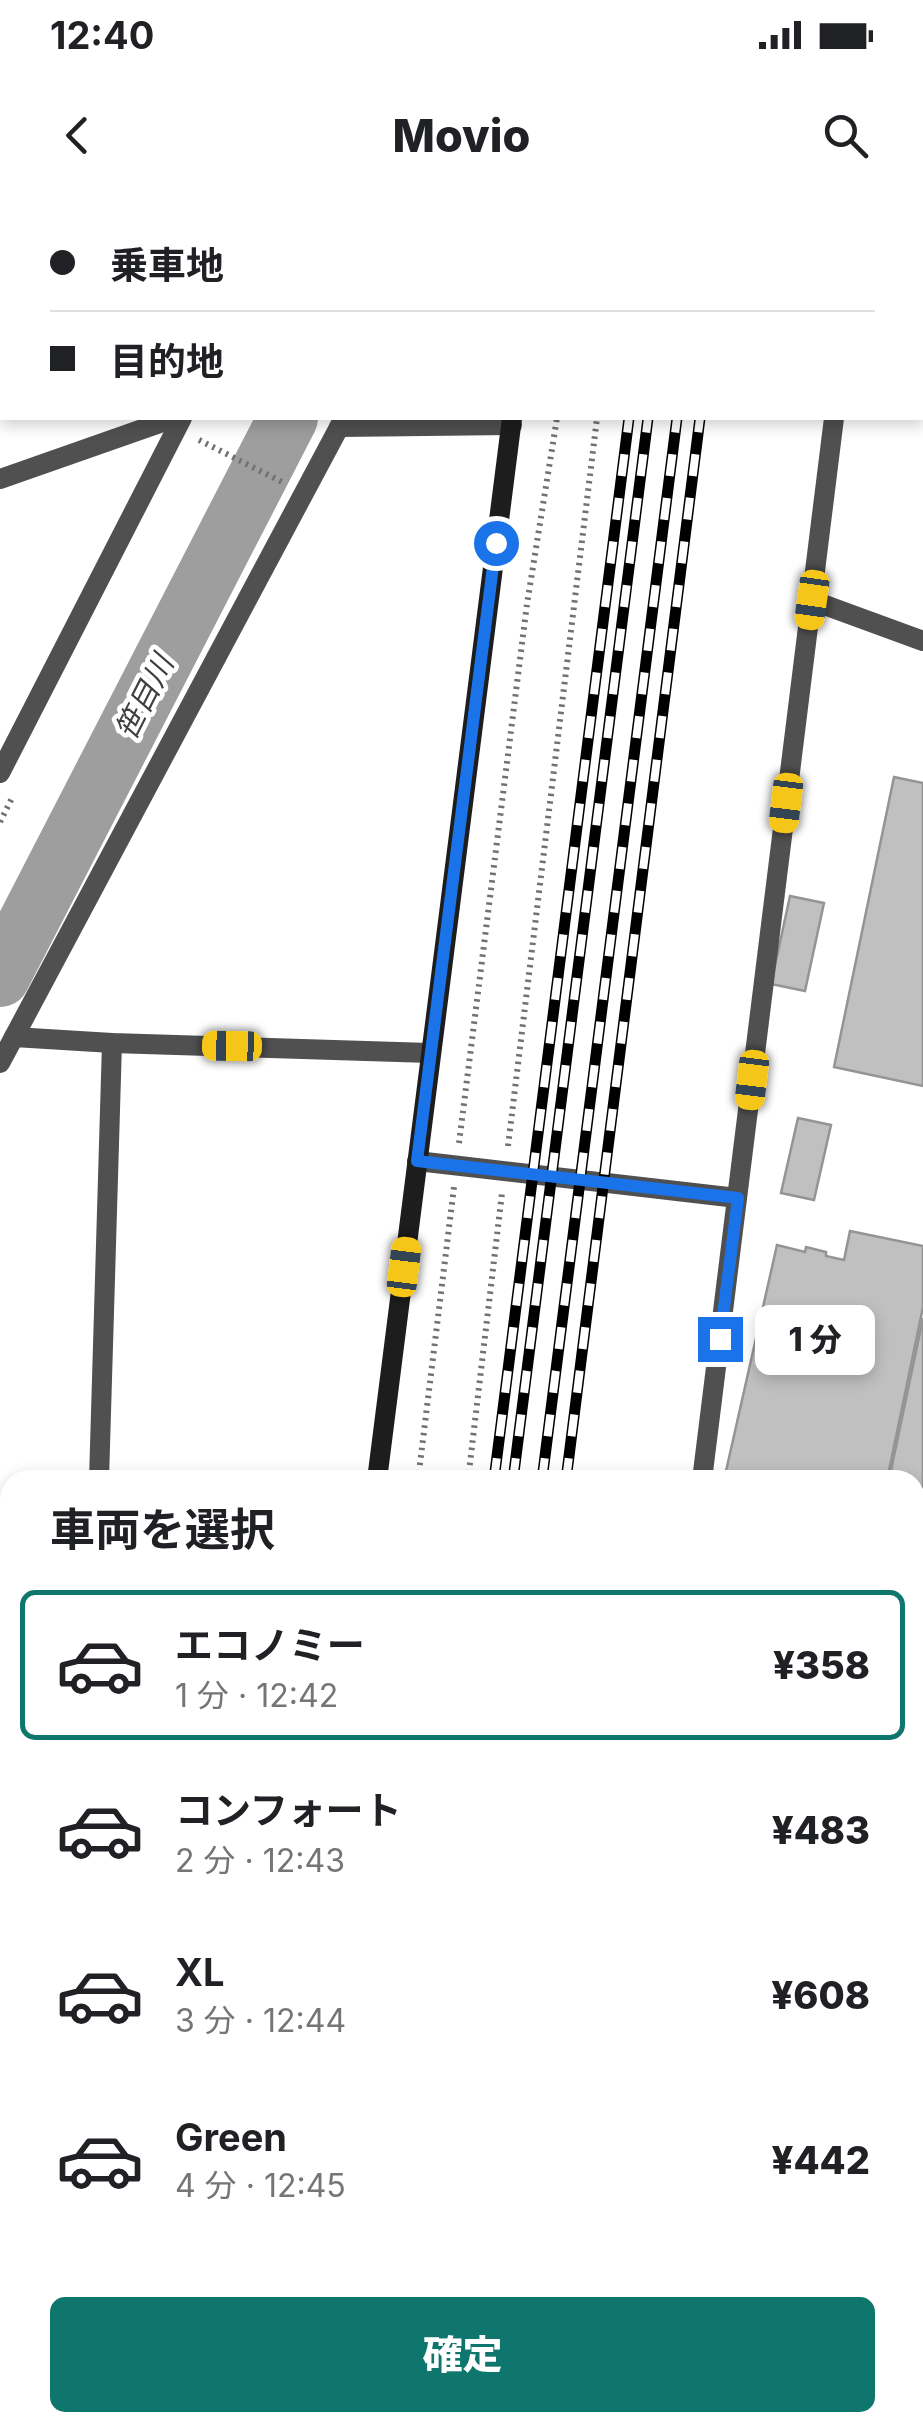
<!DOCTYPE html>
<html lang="ja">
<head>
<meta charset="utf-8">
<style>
  body { margin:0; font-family:Inter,"Noto Sans JP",sans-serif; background:#f6f6f6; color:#202124; height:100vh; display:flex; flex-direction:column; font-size:38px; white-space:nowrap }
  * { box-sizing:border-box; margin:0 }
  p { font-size:32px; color:#757577 }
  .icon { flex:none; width:55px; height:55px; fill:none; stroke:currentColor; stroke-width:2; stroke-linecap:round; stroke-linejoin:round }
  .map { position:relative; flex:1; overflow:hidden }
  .panel { position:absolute; left:0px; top:1270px; width:925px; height:962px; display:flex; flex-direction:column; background:#fff; border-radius:30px 30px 0 0; box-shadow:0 5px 15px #0003 }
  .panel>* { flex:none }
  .top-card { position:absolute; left:0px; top:0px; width:925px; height:220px; box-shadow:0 5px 15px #0003; display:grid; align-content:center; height:220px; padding:0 50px; background:#fff }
  .end { position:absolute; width:45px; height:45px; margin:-22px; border:12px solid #1a73e8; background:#fff; box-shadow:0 0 0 5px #fff }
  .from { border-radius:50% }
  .bubble { position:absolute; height:70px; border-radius:15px; background:#fff; box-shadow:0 5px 15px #0003; font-size:32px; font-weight:800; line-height:70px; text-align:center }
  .car { position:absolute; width:30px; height:60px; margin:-30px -15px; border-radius:12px; box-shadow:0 0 8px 2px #0007; background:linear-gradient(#f5c518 24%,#345 0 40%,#f5c518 0 76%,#345 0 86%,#f5c518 0) }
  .top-card b { display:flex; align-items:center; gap:35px; height:95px; font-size:38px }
  .top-card b+b { border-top:2px solid #e0e0e0 }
  .top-card i { width:25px; height:25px; background:#202124 }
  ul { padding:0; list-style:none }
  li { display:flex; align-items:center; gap:30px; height:150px; margin:0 20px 15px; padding:0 30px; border:5px solid transparent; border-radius:15px }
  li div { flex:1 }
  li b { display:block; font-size:38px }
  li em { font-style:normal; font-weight:800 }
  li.current { border-color:#0f766e }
  li>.icon { width:90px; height:90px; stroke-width:1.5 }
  h2 { padding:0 50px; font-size:45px; line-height:120px }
  .cta { display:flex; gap:20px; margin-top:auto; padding:20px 50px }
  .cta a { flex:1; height:115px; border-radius:15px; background:#0f766e; color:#fff; font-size:40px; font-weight:800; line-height:115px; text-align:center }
  .status { display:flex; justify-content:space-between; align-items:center; height:70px; padding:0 50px; background:#fff; direction:ltr }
  .status svg { height:28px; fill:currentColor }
  header { display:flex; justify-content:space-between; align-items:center; height:130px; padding:0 50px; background:#fff; font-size:45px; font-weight:800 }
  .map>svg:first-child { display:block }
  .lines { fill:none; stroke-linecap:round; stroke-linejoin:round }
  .river { stroke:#9e9e9e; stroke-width:60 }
  .building { fill:#c0c0c0; stroke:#949494; stroke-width:2.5 }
  .path { stroke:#727272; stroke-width:6; stroke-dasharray:2.5 5; stroke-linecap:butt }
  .street { stroke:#505050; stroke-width:20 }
  .secondary { stroke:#1d1d1d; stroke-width:20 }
  .rail-casing { stroke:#000; stroke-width:11 }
  .rail { stroke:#fff; stroke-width:8; stroke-dasharray:22; stroke-linecap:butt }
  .route { stroke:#1a73e8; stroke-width:12 }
  .labels { text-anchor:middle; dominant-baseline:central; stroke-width:9; stroke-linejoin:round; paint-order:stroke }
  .water-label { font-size:30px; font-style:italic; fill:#3f3f3f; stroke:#fff }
</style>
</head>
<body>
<div class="status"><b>12:40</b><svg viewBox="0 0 49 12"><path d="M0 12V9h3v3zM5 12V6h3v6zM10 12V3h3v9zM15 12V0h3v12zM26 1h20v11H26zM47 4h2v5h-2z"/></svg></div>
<header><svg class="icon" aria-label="back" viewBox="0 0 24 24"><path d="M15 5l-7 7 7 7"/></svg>Movio<svg class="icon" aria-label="search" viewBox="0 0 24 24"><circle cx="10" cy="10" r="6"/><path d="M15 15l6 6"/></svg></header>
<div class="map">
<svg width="923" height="2231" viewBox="0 0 923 2231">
  <rect width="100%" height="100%" fill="#fff"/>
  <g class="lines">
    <path class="river" d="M 0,777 L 288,218"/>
  </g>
  <g class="building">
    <path d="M 894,577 L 923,583 L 923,886 L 834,867 Z"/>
    <path d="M 790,696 L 824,703 L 805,791 L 771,784 Z"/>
    <path d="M 798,918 L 831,925 L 814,1000 L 781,993 Z"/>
    <path d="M 850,1031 L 923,1046 L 923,1107 L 887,1280 L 724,1280 L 777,1045 L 805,1052 L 806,1047 L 826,1052 L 826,1056 L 844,1060 Z"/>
    <path d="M 923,1118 L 923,1323 L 915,1321 L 915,1280 L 889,1280 Z"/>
    <path d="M 915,1467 L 923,1469 L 923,1506 L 915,1504 Z"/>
    <path d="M 919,2006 L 923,2006 L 923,2231 L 852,2231 L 854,2222 L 915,2222 L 915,2016 Z"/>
  </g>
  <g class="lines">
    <g class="path">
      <path d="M 586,2 L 586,0"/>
      <path d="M 624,2 L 624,0"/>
      <path d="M 199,240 L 282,282"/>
      <path d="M 0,622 L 13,596"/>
      <path d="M 459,943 L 527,404 L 557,218"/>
      <path d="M 508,946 L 597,218"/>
      <path d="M 418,1280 L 454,987"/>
      <path d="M 468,1280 L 502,993"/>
      <path d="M 291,2231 L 293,2222"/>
      <path d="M 323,2231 L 324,2222"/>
    </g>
    <g class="street">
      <path d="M 210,0 L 211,2"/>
      <path d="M 293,2 L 294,0"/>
      <path d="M 860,2 L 860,0"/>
      <path d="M 922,96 L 923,96"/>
      <path d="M 339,227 L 512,225"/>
      <path d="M 0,279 L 174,218"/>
      <path d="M 811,400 L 923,441"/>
      <path d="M 0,573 L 182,218"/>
      <path d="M 14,837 L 344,218"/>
      <path d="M 0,863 L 14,837 L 112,843 L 430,853"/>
      <path d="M 417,961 L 737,998"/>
      <path d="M 99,1280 L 112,843"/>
      <path d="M 702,1280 L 834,218"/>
      <path d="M 0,1616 L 10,1617"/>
      <path d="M 64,2231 L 65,2222"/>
      <path d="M 667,2231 L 667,2222"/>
    </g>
    <g class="secondary">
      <path d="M 524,2 L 524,0"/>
      <path d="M 377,1280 L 512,218"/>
      <path d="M 252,2231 L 254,2222"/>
    </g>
    <g class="rail-casing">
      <g id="rail">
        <path d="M 657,2 L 657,0"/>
        <path d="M 675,2 L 675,0"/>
        <path d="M 704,2 L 704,0"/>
        <path d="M 727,2 L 727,0"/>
        <path d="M 494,1280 L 629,218"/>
        <path d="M 513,1280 L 648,218"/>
        <path d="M 542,1280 L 677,218"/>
        <path d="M 566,1280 L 700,218"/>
        <path d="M 347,2231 L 349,2222"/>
        <path d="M 394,2231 L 395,2222"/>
        <path d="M 422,2231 L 423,2222"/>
        <path d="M 446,2231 L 447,2222"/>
      </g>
    </g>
    <use href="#rail" class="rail"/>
  </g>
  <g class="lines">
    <path class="route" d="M 496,343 L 417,961 L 738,998 L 720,1139"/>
  </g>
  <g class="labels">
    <g class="water-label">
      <text transform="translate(144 497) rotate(-63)">笹目川</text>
    </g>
  </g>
</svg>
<i class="end from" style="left:496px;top:343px"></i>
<i class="end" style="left:720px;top:1139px"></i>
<div class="bubble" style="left:755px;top:1105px;width:120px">1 分</div>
<i class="car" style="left:812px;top:400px;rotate:188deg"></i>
<i class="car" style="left:786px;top:603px;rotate:187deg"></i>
<i class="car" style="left:232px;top:846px;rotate:271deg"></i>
<i class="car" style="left:752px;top:880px;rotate:187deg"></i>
<i class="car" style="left:404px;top:1067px;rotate:7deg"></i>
<div class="top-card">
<b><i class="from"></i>乗車地</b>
<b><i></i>目的地</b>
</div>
<section class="panel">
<h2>車両を選択</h2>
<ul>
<li class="current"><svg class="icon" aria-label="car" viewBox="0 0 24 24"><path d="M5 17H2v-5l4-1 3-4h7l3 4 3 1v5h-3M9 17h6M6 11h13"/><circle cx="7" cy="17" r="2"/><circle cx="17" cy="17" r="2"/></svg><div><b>エコノミー</b><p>1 分 · 12:42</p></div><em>¥358</em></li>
<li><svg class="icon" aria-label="car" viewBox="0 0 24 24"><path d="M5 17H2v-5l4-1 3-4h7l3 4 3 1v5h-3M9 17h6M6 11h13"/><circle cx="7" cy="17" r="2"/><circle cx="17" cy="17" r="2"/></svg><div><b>コンフォート</b><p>2 分 · 12:43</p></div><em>¥483</em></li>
<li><svg class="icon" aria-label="car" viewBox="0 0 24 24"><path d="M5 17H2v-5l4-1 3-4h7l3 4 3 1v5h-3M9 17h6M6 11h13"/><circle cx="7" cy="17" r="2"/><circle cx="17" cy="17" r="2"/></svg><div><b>XL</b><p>3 分 · 12:44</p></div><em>¥608</em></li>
<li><svg class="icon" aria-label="car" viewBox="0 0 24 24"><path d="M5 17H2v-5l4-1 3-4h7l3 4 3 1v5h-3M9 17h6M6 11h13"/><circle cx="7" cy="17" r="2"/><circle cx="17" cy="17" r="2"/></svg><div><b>Green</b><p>4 分 · 12:45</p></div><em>¥442</em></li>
</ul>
<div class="cta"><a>確定</a></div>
</section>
</div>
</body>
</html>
